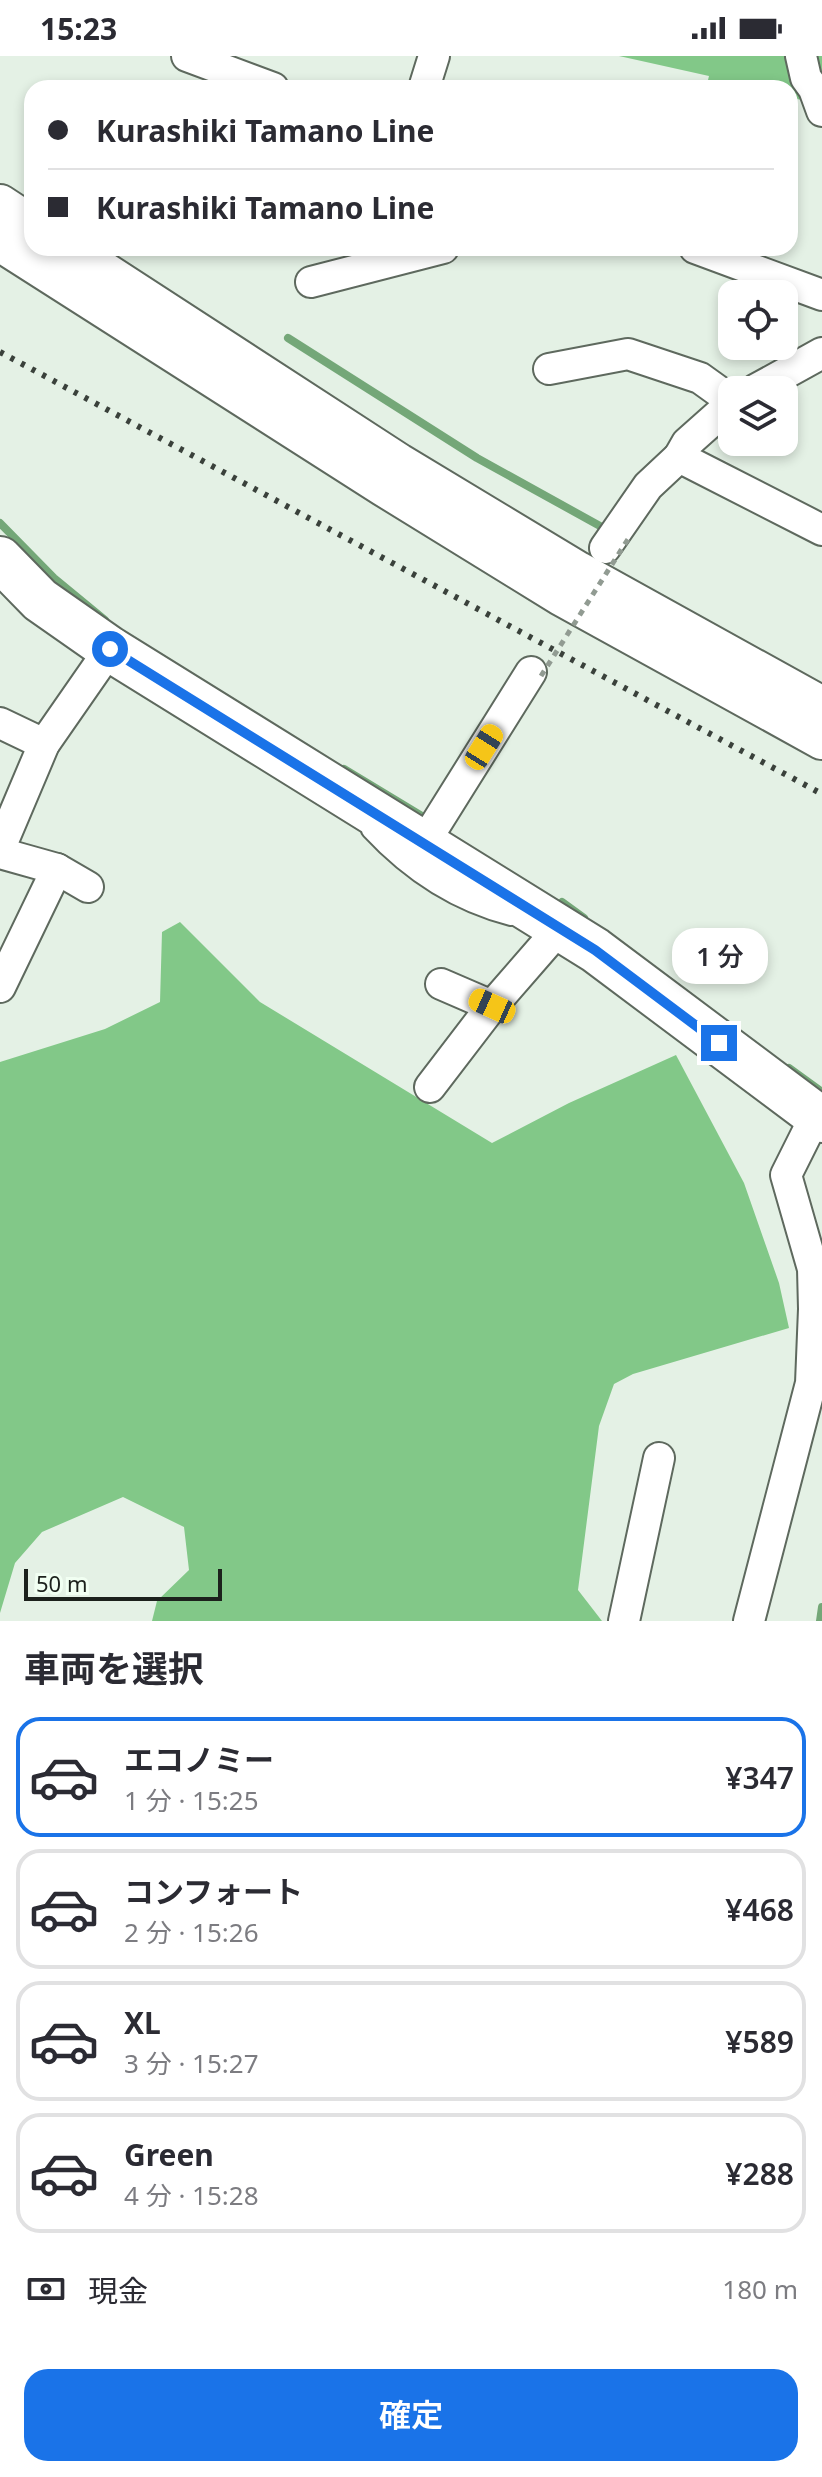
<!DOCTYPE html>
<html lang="ja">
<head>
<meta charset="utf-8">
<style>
  body { margin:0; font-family:"Noto Sans","Noto Sans JP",sans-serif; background:#f2f2f3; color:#2b2b33; height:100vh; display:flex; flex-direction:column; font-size:30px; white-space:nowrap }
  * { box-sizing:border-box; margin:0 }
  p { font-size:26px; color:#7c7c81 }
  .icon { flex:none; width:44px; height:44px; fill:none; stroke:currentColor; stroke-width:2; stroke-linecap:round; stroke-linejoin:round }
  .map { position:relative; height:1565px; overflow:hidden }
  .drawer { display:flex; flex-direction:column; background:#fff; flex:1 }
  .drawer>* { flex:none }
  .top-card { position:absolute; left:24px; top:24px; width:774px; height:176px; border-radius:24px; box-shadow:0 4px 12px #0003; display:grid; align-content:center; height:176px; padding:0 24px; background:#fff }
  .controls { position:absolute; left:718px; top:224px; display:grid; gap:16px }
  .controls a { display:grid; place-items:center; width:80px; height:80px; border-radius:16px; background:#fff; box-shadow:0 4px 12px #0003; font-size:40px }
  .scale { position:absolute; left:24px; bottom:20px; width:198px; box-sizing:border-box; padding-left:8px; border:4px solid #1c211c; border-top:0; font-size:22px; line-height:28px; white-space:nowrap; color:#1c211c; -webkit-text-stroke:6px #f1fff2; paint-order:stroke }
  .end { position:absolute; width:36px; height:36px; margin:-18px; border:10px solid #1a73e8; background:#fff; box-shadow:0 0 0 4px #fff }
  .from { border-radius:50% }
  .bubble { position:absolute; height:56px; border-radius:24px; background:#fff; box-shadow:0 4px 12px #0003; font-size:26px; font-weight:600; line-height:56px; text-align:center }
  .car { position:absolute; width:24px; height:48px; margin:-24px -12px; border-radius:10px; box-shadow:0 0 6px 2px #0007; background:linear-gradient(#f5c518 24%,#345 0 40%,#f5c518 0 76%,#345 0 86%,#f5c518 0) }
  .top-card b { display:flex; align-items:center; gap:28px; height:76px; font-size:30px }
  .top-card b+b { border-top:2px solid #e1e1e2 }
  .top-card i { width:20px; height:20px; background:#2b2b33 }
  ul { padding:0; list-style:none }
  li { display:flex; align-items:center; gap:24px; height:120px; margin:0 16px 12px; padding:0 8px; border:4px solid #e1e1e2; border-radius:24px }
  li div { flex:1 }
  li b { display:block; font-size:30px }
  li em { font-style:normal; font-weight:600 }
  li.current { border-color:#1a73e8 }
  li>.icon { width:72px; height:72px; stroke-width:1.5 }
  h2 { padding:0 24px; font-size:36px; line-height:96px }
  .pay { display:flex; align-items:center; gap:20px; height:88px; padding:0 24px; font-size:30px }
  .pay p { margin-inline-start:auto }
  .action { display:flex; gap:16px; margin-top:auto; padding:16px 24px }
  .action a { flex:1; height:92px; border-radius:24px; background:#1a73e8; color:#fff; font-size:32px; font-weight:600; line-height:92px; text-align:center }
  .status { display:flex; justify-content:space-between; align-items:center; height:56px; padding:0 40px; background:#fff; direction:ltr }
  .status svg { height:22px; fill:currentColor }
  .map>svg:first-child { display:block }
  .forest { fill:#82c888 }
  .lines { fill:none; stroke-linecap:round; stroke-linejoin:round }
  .stream { stroke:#74a778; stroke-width:8 }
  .service-casing { stroke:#5e695e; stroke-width:20 }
  .minor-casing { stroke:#5e695e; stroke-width:34 }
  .tertiary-casing { stroke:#5e695e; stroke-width:42 }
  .primary-casing { stroke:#5e695e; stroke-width:48 }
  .service { stroke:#fff; stroke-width:16 }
  .minor { stroke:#fff; stroke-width:30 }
  .tertiary { stroke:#fff; stroke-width:38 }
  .primary { stroke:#fff; stroke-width:44 }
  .rail { stroke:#3a413b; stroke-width:6; stroke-dasharray:4 8; stroke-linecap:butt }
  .path-bridge { stroke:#919b92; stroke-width:5; stroke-dasharray:6 6; stroke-linecap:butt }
  .route { stroke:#1a73e8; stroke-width:10 }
</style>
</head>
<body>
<div class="status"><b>15:23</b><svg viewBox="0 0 49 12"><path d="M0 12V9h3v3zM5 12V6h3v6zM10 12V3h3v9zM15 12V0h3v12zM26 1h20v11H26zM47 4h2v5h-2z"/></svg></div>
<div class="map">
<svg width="822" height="1565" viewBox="0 0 822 1565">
  <rect width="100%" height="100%" fill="#e4f1e5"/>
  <g class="forest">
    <path d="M 619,0 L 822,0 L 822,47 L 790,42 L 790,32 L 706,32 L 709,20 Z"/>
    <path d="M 180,866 L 260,946 L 492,1087 L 569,1047 L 676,999 L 744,1127 L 779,1227 L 789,1272 L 633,1318 L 614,1328 L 599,1370 L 578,1534 L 602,1565 L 152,1565 L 157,1545 L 189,1514 L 184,1471 L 123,1441 L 42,1476 L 15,1507 L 0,1557 L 0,1006 L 105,973 L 160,946 L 162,876 Z"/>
  </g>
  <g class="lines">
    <g class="stream">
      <path d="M 288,282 L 477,402 L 600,470"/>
      <path d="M 0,467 L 54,522 L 105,564"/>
      <path d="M 344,713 L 425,762"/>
      <path d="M 562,846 L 584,862"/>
      <path d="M 789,1012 L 822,1036"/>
      <path d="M 820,1565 L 822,1551"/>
    </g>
    <g class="service-casing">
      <path id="service" d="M 370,774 C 409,816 456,847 511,861"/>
    </g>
    <g class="minor-casing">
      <g id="minor">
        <path d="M 187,0 L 273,32"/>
        <path d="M 801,0 L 806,22 L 814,33 L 822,55"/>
        <path d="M 424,32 L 434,0"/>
        <path d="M 695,192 L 822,239"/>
        <path d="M 311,226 L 443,192"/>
        <path d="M 549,313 L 628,298 L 700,322 L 732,345"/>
        <path d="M 755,334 L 822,297"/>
        <path d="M 732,347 L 687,387 L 679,401 L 822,474"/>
        <path d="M 605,492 L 648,430 L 679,401"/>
        <path d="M 0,667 L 44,688"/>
        <path d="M 424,787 L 531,616"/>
        <path d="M 0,792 L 44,688 L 110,593"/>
        <path d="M 0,797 L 57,813 L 88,831"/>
        <path d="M 441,928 L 492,950 L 559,873"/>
        <path d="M 0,931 L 57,813"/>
        <path d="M 430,1031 L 492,950"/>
        <path d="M 624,1565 L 659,1402"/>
        <path d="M 749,1565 L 811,1327 L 814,1253 L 813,1213 L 786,1119 L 816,1059"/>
      </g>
    </g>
    <g class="tertiary-casing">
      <g id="tertiary">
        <path d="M 0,148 L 32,169"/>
        <path d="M 0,186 L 384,431 L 561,540 L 822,684"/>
        <path d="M 68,192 L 399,407 L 578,515 L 822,650"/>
      </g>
    </g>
    <g class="primary-casing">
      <path id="primary" d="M 0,503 L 40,544 L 110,593 L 595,894 L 822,1064"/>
    </g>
    <use href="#service" class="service"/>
    <use href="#minor" class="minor"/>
    <use href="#tertiary" class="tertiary"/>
    <use href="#primary" class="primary"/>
    <path class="rail" d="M 0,296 L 822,738"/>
    <path class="path-bridge" d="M 541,620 L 630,480"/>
  </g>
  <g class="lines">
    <path class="route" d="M 110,593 L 595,894 L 719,987"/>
  </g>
</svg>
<div class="controls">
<a><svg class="icon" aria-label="locate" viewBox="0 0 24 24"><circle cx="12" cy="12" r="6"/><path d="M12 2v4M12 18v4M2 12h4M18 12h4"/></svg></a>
<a><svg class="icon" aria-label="layers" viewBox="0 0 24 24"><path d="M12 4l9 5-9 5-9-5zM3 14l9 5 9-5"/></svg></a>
</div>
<div class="scale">50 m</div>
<i class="end from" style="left:110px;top:593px"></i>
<i class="end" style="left:719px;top:987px"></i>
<div class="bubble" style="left:672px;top:872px;width:96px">1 分</div>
<i class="car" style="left:484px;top:691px;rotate:32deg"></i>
<i class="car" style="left:492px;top:950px;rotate:294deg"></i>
<div class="top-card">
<b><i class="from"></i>Kurashiki Tamano Line</b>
<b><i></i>Kurashiki Tamano Line</b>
</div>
</div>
<section class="drawer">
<h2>車両を選択</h2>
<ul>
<li class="current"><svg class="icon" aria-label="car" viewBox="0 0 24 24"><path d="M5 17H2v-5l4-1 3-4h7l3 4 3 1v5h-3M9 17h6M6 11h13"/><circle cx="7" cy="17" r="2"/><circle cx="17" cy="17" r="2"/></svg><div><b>エコノミー</b><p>1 分 · 15:25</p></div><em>¥347</em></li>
<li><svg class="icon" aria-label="car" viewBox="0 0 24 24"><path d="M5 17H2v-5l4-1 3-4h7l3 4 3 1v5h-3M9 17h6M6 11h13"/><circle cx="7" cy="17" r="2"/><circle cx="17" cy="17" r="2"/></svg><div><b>コンフォート</b><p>2 分 · 15:26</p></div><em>¥468</em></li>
<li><svg class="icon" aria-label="car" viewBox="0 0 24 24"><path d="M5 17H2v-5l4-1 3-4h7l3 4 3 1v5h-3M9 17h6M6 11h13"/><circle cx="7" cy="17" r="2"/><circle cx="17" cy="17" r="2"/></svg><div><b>XL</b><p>3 分 · 15:27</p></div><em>¥589</em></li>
<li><svg class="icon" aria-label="car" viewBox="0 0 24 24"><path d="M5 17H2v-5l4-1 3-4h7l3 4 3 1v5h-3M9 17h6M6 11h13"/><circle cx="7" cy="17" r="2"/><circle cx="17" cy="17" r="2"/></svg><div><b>Green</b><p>4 分 · 15:28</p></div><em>¥288</em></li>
</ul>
<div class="pay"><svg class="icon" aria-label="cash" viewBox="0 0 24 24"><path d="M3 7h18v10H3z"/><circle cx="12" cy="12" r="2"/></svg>現金<p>180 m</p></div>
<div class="action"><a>確定</a></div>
</section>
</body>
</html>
